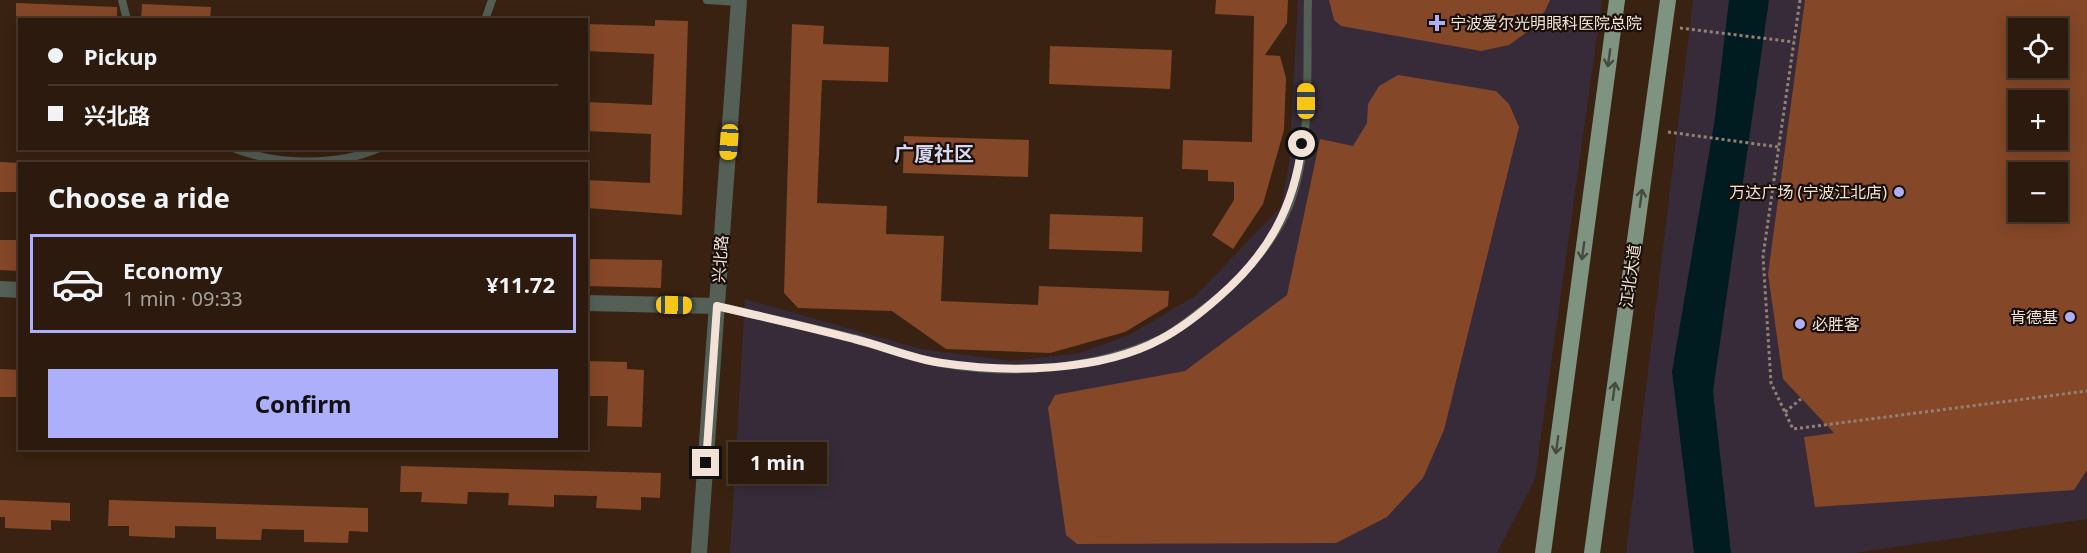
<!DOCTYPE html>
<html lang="en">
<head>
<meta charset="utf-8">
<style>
  body { margin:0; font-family:"Noto Sans","Noto Sans SC",sans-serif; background:#332316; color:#f1f3f6; height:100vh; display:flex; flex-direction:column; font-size:22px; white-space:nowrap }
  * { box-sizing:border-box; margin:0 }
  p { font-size:20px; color:#a6a19d }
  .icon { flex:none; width:33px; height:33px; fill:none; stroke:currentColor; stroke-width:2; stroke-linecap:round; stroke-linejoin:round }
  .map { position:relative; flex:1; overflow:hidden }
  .sheet { position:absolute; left:18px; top:162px; width:570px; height:288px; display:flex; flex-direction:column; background:#2b1a0d; border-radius:0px; box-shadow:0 3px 15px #0003,0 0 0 2px #47382e }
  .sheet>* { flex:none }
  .guide { position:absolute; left:18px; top:18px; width:570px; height:132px; border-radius:0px; box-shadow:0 3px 15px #0003,0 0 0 2px #47382e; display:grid; align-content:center; height:132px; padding:0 30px; background:#2b1a0d }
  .tools { position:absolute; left:2008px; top:18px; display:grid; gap:12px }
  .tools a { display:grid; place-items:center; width:60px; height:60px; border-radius:0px; background:#2b1a0d; box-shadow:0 3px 15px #0003,0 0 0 2px #47382e; font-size:30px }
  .end { position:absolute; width:27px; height:27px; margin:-14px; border:8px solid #f2e2d8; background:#111; box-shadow:0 0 0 3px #111 }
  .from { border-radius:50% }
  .bubble { position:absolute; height:42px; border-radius:0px; background:#2b1a0d; box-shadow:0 3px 15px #0003,0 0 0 2px #47382e; font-size:20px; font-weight:700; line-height:42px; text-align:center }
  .car { position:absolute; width:18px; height:36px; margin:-18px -9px; border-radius:8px; box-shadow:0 0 4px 2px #0007; background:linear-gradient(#f5c518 24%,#345 0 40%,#f5c518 0 76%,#345 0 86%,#f5c518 0) }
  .guide b { display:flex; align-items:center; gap:21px; height:57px; font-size:22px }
  .guide b+b { border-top:2px solid #47382e }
  .guide i { width:15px; height:15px; background:#f1f3f6 }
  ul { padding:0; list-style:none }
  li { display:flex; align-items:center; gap:18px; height:99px; margin:0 12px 9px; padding:0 18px; border:3px solid transparent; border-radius:0px }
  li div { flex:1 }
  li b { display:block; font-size:22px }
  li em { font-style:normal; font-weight:700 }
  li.current { border-color:#adaffb }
  li>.icon { width:54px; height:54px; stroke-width:1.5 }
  h2 { padding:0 30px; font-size:27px; line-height:72px }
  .cta { display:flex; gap:12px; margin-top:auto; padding:12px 30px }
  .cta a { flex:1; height:69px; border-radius:0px; background:#adaffb; color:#111; font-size:24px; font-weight:700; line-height:69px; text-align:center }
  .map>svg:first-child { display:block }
  .commercial { fill:#372b3a; fill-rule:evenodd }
  .water { fill:#001c21 }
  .building { fill:#844728; fill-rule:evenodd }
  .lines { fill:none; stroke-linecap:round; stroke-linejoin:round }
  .path { stroke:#958173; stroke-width:3; stroke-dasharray:3 3; stroke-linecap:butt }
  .service { stroke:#545f55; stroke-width:8 }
  .minor { stroke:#545f55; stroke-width:16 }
  .tertiary { stroke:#545f55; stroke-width:16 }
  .primary { stroke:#7e9480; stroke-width:16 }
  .oneway { stroke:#464b3d }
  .route { stroke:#f2e2d8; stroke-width:8 }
  .poi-dot { fill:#adaffb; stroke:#190f07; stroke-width:2 }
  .labels { text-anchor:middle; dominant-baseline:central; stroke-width:4.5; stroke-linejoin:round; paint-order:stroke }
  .poi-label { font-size:16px; fill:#f2e2d8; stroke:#190f07; text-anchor:start }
  .street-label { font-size:16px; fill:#f2e2d8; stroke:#190f07 }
  .quarter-label { font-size:20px; font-weight:bold; fill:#d5d7f4; stroke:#190f07 }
</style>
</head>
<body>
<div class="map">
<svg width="2087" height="553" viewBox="0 0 2087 553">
  <rect width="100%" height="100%" fill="#392211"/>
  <g class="commercial">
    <path d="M 1298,0 L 1602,0 L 1535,479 L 1497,553 L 730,553 L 745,299 L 921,349 L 1012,361 L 1080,353 L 1131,334 L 1195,296 L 1281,207 L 1289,163 Z"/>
    <path d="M 1693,0 L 2087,0 L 2087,519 L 1854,553 L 1626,553 ZM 2019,28 L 2058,28 L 2058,68 L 2019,68 ZM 2019,100 L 2058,100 L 2058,140 L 2019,140 ZM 2019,172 L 2058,172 L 2058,212 L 2019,212 Z"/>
  </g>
  <path class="water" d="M 1729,0 L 1769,0 L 1713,391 L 1731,553 L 1694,553 L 1672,372 L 1715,118 Z"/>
  <g class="building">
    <path d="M 1216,0 L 1288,0 L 1287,23 L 1265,55 L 1280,56 L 1286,78 L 1284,130 L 1263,204 L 1233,249 L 1212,235 L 1234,200 L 1234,182 L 1208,181 L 1208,170 L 1182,169 L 1183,140 L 1252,142 L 1254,16 L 1215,14 Z"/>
    <path d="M 1329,0 L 1550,0 L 1545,11 L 1530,30 L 1509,45 L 1481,51 L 1341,26 L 1334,20 Z"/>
    <path d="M 1805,0 L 2087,0 L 2087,470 L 2074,490 L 1815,507 L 1804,437 L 1834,433 L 1783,379 L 1768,274 ZM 2019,28 L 2058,28 L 2058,68 L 2019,68 ZM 2019,100 L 2058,100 L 2058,140 L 2019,140 ZM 2019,172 L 2058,172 L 2058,212 L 2019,212 Z"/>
    <path d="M 16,3 L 117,7 L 117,20 L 16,20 Z"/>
    <path d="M 142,4 L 211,7 L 210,20 L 141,20 Z"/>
    <path d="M 655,20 L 688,21 L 682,215 L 586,208 L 586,180 L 650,183 L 651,134 L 586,131 L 586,102 L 652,105 L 654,54 L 586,51 L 586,24 L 655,26 Z"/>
    <path d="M 792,24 L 824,26 L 823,44 L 889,47 L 888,82 L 822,80 L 817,203 L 887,206 L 886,234 L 944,236 L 941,301 L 1038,305 L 1039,286 L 1169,291 L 1168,306 L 1125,332 L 1050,353 L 946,349 L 892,311 L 798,308 L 784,293 Z"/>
    <path d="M 1050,46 L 1172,50 L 1170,89 L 1049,84 Z"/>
    <path d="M 1398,75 L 1496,91 L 1509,104 L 1519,127 L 1444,430 L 1423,478 L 1387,517 L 1336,543 L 1077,544 L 1066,535 L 1048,408 L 1055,395 L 1185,371 L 1287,295 L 1320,139 L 1353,146 L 1367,123 L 1368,104 L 1379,86 Z"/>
    <path d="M 904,136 L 1029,140 L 1028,177 L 903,173 Z"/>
    <path d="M 0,162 L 20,163 L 20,192 L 0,192 Z"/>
    <path d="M 1050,214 L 1143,217 L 1142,252 L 1049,249 Z"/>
    <path d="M 0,240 L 20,240 L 20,271 L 0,270 Z"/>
    <path d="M 586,259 L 662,260 L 661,288 L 586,286 Z"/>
    <path d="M 586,361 L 627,362 L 627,369 L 644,370 L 642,427 L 607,426 L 608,396 L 586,396 Z"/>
    <path d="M 0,369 L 20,370 L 20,397 L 0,397 Z"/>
    <path d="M 401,466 L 661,473 L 660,498 L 641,497 L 641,510 L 596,508 L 597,496 L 554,495 L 554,507 L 508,505 L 509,493 L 468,492 L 467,504 L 421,502 L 422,492 L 400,492 Z"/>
    <path d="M 0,500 L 70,503 L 70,521 L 51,520 L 51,530 L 5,528 L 5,517 L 0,517 Z"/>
    <path d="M 109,500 L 368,508 L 368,532 L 349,531 L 348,543 L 304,542 L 304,530 L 262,529 L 261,540 L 216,539 L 216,527 L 175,526 L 175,538 L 129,536 L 129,526 L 108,526 Z"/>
  </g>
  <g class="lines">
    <g class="path">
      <path d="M 1800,0 L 1763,256 L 1771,383 L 1793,429 L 2087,391"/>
      <path d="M 1680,28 L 1794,42"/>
      <path d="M 1668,132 L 1779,147"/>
      <path d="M 1785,412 L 1801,399"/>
    </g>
    <g class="service">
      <path d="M 122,0 L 127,20"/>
      <path d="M 707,0 L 739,2"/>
      <path d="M 485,20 L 492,0"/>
      <path d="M 233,148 C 276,165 336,167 379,148"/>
      <path d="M 717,306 C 764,317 811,327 858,339 C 885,347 913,358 940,363 C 1010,376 1093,370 1158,340 C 1175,332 1191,318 1206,307 C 1237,284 1274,243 1289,206 C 1313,144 1306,66 1308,0"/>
    </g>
    <g class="minor">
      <path d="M 0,289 L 20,290"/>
      <path d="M 586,303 L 717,306"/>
    </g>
    <path class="tertiary" d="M 699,553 L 739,0"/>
    <g class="primary">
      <path d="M 1543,553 L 1617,0"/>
      <path d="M 1592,553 L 1668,0"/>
    </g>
  </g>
  <defs><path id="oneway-shaft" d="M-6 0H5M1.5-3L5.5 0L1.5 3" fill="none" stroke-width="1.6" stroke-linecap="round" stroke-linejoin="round" transform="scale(1.5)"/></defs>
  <g class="oneway">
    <use href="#oneway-shaft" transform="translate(1609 58) rotate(98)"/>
    <use href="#oneway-shaft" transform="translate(1641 198) rotate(-82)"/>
    <use href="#oneway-shaft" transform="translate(1583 251) rotate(98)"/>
    <use href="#oneway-shaft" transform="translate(1614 391) rotate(-82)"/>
    <use href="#oneway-shaft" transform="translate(1557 445) rotate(98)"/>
  </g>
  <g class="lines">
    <path class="route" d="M 706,463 L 717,306 C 763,317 809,327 854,339 C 883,346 912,359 942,363 C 1008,373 1101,372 1161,339 C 1182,328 1202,312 1220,296 C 1268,254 1294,208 1302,144"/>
  </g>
  <g class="poi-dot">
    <path d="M1434 14h6v6h6v6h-6v6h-6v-6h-6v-6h6z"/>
    <circle cx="1899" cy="192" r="6"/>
    <circle cx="2070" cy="317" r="6"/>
    <circle cx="1800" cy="324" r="6"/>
  </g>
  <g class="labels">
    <g class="poi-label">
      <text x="1450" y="23">宁波爱尔光明眼科医院总院</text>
      <text x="1887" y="192" text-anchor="end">万达广场 (宁波江北店)</text>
      <text x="2058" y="317" text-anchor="end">肯德基</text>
      <text x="1812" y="324">必胜客</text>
    </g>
    <g class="street-label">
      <text transform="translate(720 259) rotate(-86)">兴北路</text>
      <text transform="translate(1630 276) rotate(-82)">江北大道</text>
    </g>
    <g class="quarter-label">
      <text x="934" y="153">广厦社区</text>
    </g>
  </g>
</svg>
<div class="tools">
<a><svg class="icon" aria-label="locate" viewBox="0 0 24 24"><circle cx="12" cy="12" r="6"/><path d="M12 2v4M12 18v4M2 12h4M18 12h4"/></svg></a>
<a>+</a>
<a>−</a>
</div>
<i class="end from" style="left:1302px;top:144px"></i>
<i class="end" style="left:706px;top:463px"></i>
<div class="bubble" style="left:728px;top:442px;width:99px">1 min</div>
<i class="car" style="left:1306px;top:101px;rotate:0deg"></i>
<i class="car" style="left:729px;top:142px;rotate:184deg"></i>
<i class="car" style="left:674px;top:305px;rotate:91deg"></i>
<div class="guide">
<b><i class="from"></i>Pickup</b>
<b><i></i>兴北路</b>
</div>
<section class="sheet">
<h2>Choose a ride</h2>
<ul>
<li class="current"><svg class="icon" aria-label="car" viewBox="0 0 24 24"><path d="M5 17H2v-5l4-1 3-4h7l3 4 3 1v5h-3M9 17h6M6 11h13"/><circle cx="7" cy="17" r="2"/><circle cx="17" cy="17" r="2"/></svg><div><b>Economy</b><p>1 min · 09:33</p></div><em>¥11.72</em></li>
</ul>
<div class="cta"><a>Confirm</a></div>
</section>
</div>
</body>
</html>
